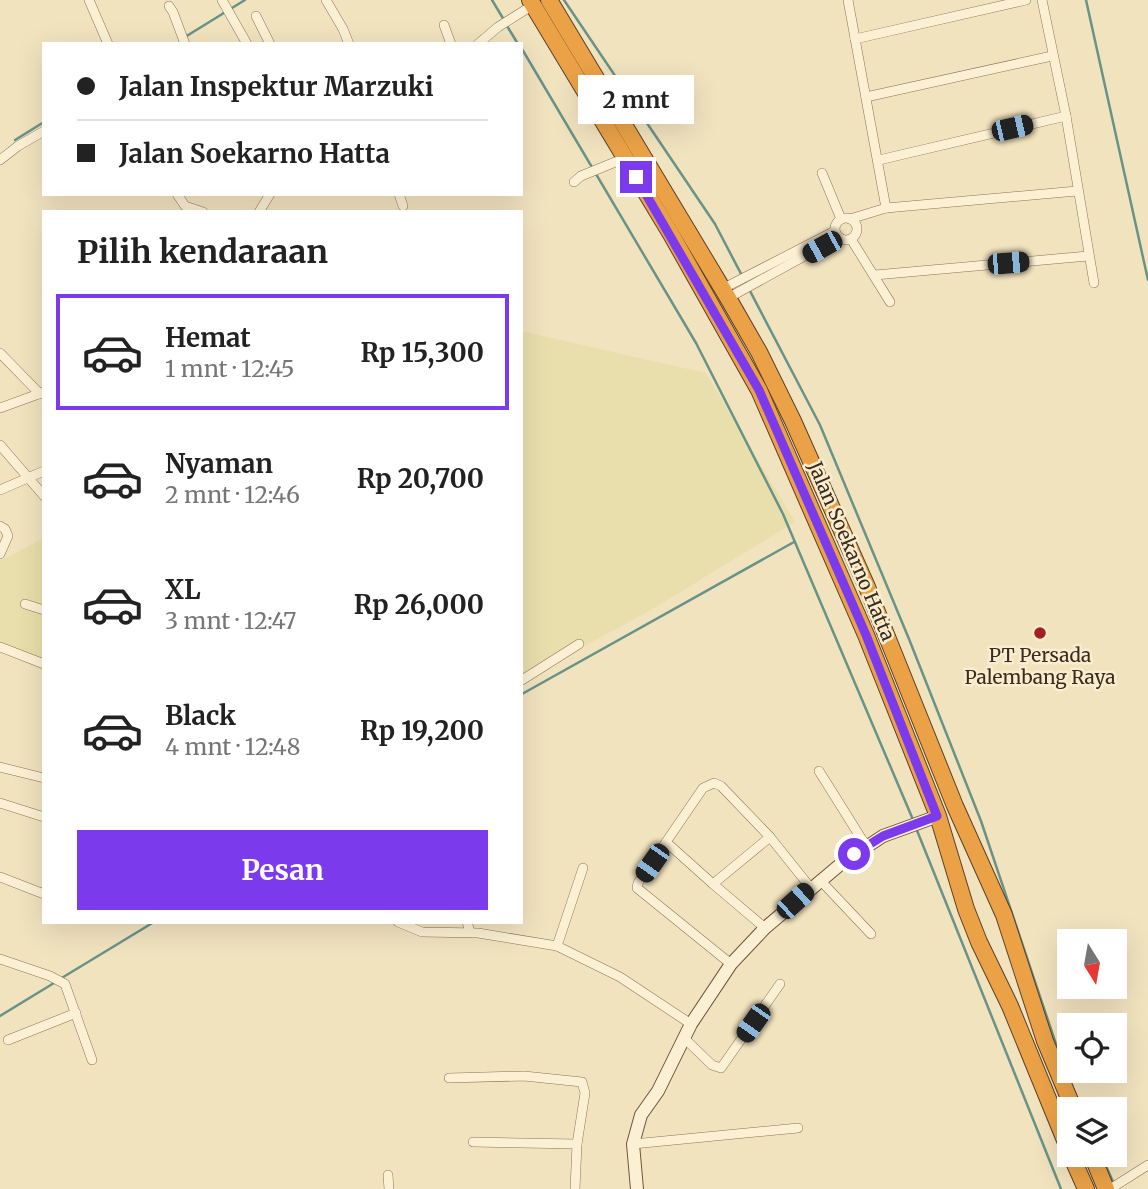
<!DOCTYPE html>
<html lang="id">
<head>
<meta charset="utf-8">
<style>
  body { margin:0; font-family:Merriweather,serif; background:#f6f6f6; color:#222; height:100vh; display:flex; flex-direction:column; font-size:26px; white-space:nowrap }
  * { box-sizing:border-box; margin:0 }
  p { font-size:23px; color:#767676 }
  .icon { flex:none; width:38px; height:38px; fill:none; stroke:currentColor; stroke-width:2; stroke-linecap:round; stroke-linejoin:round }
  .map { position:relative; flex:1; overflow:hidden }
  .sheet { position:absolute; left:42px; top:210px; width:481px; height:714px; display:flex; flex-direction:column; background:#fff; border-radius:0px; box-shadow:0 7px 28px #0002 }
  .sheet>* { flex:none }
  .hud { position:absolute; left:42px; top:42px; width:481px; height:154px; border-radius:0px; box-shadow:0 7px 28px #0002; display:grid; align-content:center; height:154px; padding:0 35px; background:#fff }
  .needle { width:46px; rotate:169deg }
  .fabs { position:absolute; left:1057px; top:929px; display:grid; gap:14px }
  .fabs a { display:grid; place-items:center; width:70px; height:70px; border-radius:0px; background:#fff; box-shadow:0 7px 28px #0002; font-size:35px }
  .end { position:absolute; width:32px; height:32px; margin:-16px; border:9px solid #7c3aed; background:#fff; box-shadow:0 0 0 4px #fff }
  .from { border-radius:50% }
  .bubble { position:absolute; height:49px; border-radius:0px; background:#fff; box-shadow:0 7px 28px #0002; font-size:23px; font-weight:700; line-height:49px; text-align:center }
  .car { position:absolute; width:21px; height:42px; margin:-21px -10px; border-radius:9px; box-shadow:0 0 5px 2px #0007; background:linear-gradient(#222 24%,#8ab4d8 0 40%,#222 0 76%,#8ab4d8 0 86%,#222 0) }
  .hud b { display:flex; align-items:center; gap:24px; height:66px; font-size:26px }
  .hud b+b { border-top:2px solid #e0e0e0 }
  .hud i { width:18px; height:18px; background:#222 }
  ul { padding:0; list-style:none }
  li { display:flex; align-items:center; gap:21px; height:116px; margin:0 14px 10px; padding:0 21px; border:4px solid transparent; border-radius:0px }
  li div { flex:1 }
  li b { display:block; font-size:26px }
  li em { font-style:normal; font-weight:700 }
  li.on { border-color:#7c3aed }
  li>.icon { width:63px; height:63px; stroke-width:1.5 }
  h2 { padding:0 35px; font-size:32px; line-height:84px }
  .primary-button { display:flex; gap:14px; margin-top:auto; padding:14px 35px }
  .primary-button a { flex:1; height:80px; border-radius:0px; background:#7c3aed; color:#fff; font-size:28px; font-weight:700; line-height:80px; text-align:center }
  .map>svg:first-child { display:block }
  .farmland { fill:#e9dfac }
  .lines { fill:none; stroke-linecap:round; stroke-linejoin:round }
  .stream { stroke:#699388; stroke-width:2.5 }
  .street-casing { stroke:#8d7355; stroke-width:10 }
  .secondary-casing { stroke:#6f5439; stroke-width:14 }
  .highway-casing { stroke:#5a402a; stroke-width:18 }
  .street { stroke:#fcf0d4; stroke-width:9 }
  .secondary { stroke:#fcf0d4; stroke-width:12 }
  .highway { stroke:#eba247; stroke-width:16 }
  .route { stroke:#7c3aed; stroke-width:9 }
  .poi-dot { fill:#a31f21; stroke:#f9edd0; stroke-width:2.5 }
  .labels { text-anchor:middle; dominant-baseline:central; stroke-width:5; stroke-linejoin:round; paint-order:stroke }
  .street-label { font-size:19px; fill:#3b2b1c; stroke:#f9edd0 }
  .poi-label { font-size:19px; fill:#3b2b1c; stroke:#f9edd0 }
</style>
</head>
<body>
<div class="map">
<svg width="1148" height="1189" viewBox="0 0 1148 1189">
  <rect width="100%" height="100%" fill="#f2e3bf"/>
  <g class="farmland">
    <path d="M 525,332 L 706,373 L 795,522 L 651,610 L 522,680 L 522,333 Z"/>
    <path d="M 44,538 L 44,672 L 0,648 L 0,561 Z"/>
  </g>
  <g class="lines">
    <g class="stream">
      <path d="M 492,0 L 504,20"/>
      <path d="M 564,0 L 715,224 L 820,425 L 909,639 L 981,821 L 1059,1053"/>
      <path d="M 1086,0 L 1148,280"/>
      <path d="M 507,26 L 518,44"/>
      <path d="M 185,37 L 245,0"/>
      <path d="M 522,49 L 696,343 L 783,514 L 914,822"/>
      <path d="M 15,140 L 44,122"/>
      <path d="M 522,694 L 794,542"/>
      <path d="M 916,828 L 1061,1189"/>
      <path d="M 60,979 L 154,922"/>
      <path d="M 0,1016 L 54,983"/>
      <path d="M 1101,1155 L 1114,1184"/>
    </g>
    <g class="street-casing">
      <g id="street">
        <path d="M 89,0 L 108,44"/>
        <path d="M 222,0 L 247,44"/>
        <path d="M 326,0 L 343,29 L 349,44"/>
        <path d="M 848,0 L 886,208"/>
        <path d="M 1042,0 L 1066,116 L 1094,283"/>
        <path d="M 169,6 L 173,12 L 185,44"/>
        <path d="M 256,16 L 270,44"/>
        <path d="M 444,25 L 451,44"/>
        <path d="M 855,39 L 1026,0"/>
        <path d="M 478,44 L 498,27 L 533,5"/>
        <path d="M 866,97 L 1052,56"/>
        <path d="M 0,160 L 18,146 L 44,131"/>
        <path d="M 879,160 L 1066,116"/>
        <path d="M 822,173 L 841,219"/>
        <path d="M 574,182 L 581,176 L 625,158"/>
        <path d="M 177,194 L 185,206 L 203,212"/>
        <path d="M 399,194 L 403,206"/>
        <path d="M 259,212 L 270,194"/>
        <circle cx="846" cy="229" r="11"/>
        <path d="M 850,219 L 886,208 L 1077,191"/>
        <path d="M 851,239 L 890,302"/>
        <path d="M 875,275 L 1088,256"/>
        <path d="M 722,289 L 835,231"/>
        <path d="M 728,298 L 839,237"/>
        <path d="M 0,353 L 40,394"/>
        <path d="M 0,408 L 44,392"/>
        <path d="M 0,445 L 44,496"/>
        <path d="M 0,490 L 44,471"/>
        <path d="M 0,526 L 5,529 L 8,536 L 0,554"/>
        <path d="M 25,604 L 44,610"/>
        <path d="M 0,647 L 44,664"/>
        <path d="M 522,680 L 579,644"/>
        <path d="M 0,767 L 44,778"/>
        <path d="M 819,771 L 866,846"/>
        <path d="M 0,803 L 44,817"/>
        <path d="M 666,842 L 713,884"/>
        <path d="M 0,877 L 44,894"/>
        <path d="M 820,880 L 871,934"/>
        <path d="M 398,922 L 422,932 L 478,933 L 557,946 L 620,977 L 691,1024"/>
        <path d="M 467,922 L 470,932"/>
        <path d="M 765,928 L 713,884 L 770,837"/>
        <path d="M 557,946 L 583,868"/>
        <path d="M 0,959 L 50,976 L 65,984 L 92,1060"/>
        <path d="M 731,964 L 637,888 L 638,883 L 703,788 L 714,783 L 721,786 L 770,837 L 810,887"/>
        <path d="M 1115,1036 L 1119,1034"/>
        <path d="M 684,1038 L 712,1065 L 721,1068 L 780,984"/>
        <path d="M 8,1040 L 76,1013"/>
        <path d="M 1055,1063 L 1069,1057"/>
        <path d="M 449,1078 L 524,1076 L 582,1082 L 585,1093 L 577,1144 L 575,1189"/>
        <path d="M 473,1142 L 577,1144"/>
        <path d="M 633,1144 L 798,1128"/>
        <path d="M 388,1175 L 389,1189"/>
        <path d="M 1110,1189 L 1148,1165"/>
      </g>
    </g>
    <g class="secondary-casing">
      <path id="secondary" d="M 637,1189 L 633,1144 L 641,1115 L 658,1091 L 691,1024 L 731,964 L 765,928 L 842,863 L 883,836 L 938,816"/>
    </g>
    <g class="highway-casing">
      <g id="highway">
        <path d="M 530,0 L 671,234 L 759,390 L 866,635 L 938,816 L 966,909 L 979,942 L 1010,1006 L 1069,1150"/>
        <path d="M 549,0 L 728,298 L 759,352 L 793,421 L 867,587 L 955,806 L 1004,915 L 1045,1041 L 1074,1110"/>
        <path d="M 1071,1155 L 1086,1189"/>
        <path d="M 1092,1155 L 1106,1189"/>
      </g>
    </g>
    <use href="#street" class="street"/>
    <use href="#secondary" class="secondary"/>
    <use href="#highway" class="highway"/>
  </g>
  <g class="lines">
    <path class="route" d="M 636,177 L 759,390 L 866,635 L 937,816 L 883,836 L 854,854"/>
  </g>
  <circle class="poi-dot" cx="1040" cy="633" r="7"/>
  <g class="labels">
    <g class="street-label">
      <text transform="translate(852 551) rotate(67)">Jalan Soekarno Hatta</text>
    </g>
    <g class="poi-label">
      <text x="1040" y="655">PT Persada<tspan x="1040" dy="22">Palembang Raya</tspan></text>
    </g>
  </g>
</svg>
<div class="fabs">
<a><svg class="needle" viewBox="-14 -14 28 28"><path d="M0-13l5 13h-10z" fill="#e53935"/><path d="M0 13l5-13h-10z" fill="#767676"/></svg></a>
<a><svg class="icon" aria-label="locate" viewBox="0 0 24 24"><circle cx="12" cy="12" r="6"/><path d="M12 2v4M12 18v4M2 12h4M18 12h4"/></svg></a>
<a><svg class="icon" aria-label="layers" viewBox="0 0 24 24"><path d="M12 4l9 5-9 5-9-5zM3 14l9 5 9-5"/></svg></a>
</div>
<i class="end from" style="left:854px;top:854px"></i>
<i class="end" style="left:636px;top:177px"></i>
<div class="bubble" style="left:578px;top:75px;width:116px">2 mnt</div>
<i class="car" style="left:1012px;top:128px;rotate:77deg"></i>
<i class="car" style="left:822px;top:247px;rotate:241deg"></i>
<i class="car" style="left:1008px;top:263px;rotate:85deg"></i>
<i class="car" style="left:652px;top:863px;rotate:215deg"></i>
<i class="car" style="left:795px;top:901px;rotate:48deg"></i>
<i class="car" style="left:753px;top:1023px;rotate:215deg"></i>
<div class="hud">
<b><i class="from"></i>Jalan Inspektur Marzuki</b>
<b><i></i>Jalan Soekarno Hatta</b>
</div>
<section class="sheet">
<h2>Pilih kendaraan</h2>
<ul>
<li class="on"><svg class="icon" aria-label="car" viewBox="0 0 24 24"><path d="M5 17H2v-5l4-1 3-4h7l3 4 3 1v5h-3M9 17h6M6 11h13"/><circle cx="7" cy="17" r="2"/><circle cx="17" cy="17" r="2"/></svg><div><b>Hemat</b><p>1 mnt · 12:45</p></div><em>Rp 15,300</em></li>
<li><svg class="icon" aria-label="car" viewBox="0 0 24 24"><path d="M5 17H2v-5l4-1 3-4h7l3 4 3 1v5h-3M9 17h6M6 11h13"/><circle cx="7" cy="17" r="2"/><circle cx="17" cy="17" r="2"/></svg><div><b>Nyaman</b><p>2 mnt · 12:46</p></div><em>Rp 20,700</em></li>
<li><svg class="icon" aria-label="car" viewBox="0 0 24 24"><path d="M5 17H2v-5l4-1 3-4h7l3 4 3 1v5h-3M9 17h6M6 11h13"/><circle cx="7" cy="17" r="2"/><circle cx="17" cy="17" r="2"/></svg><div><b>XL</b><p>3 mnt · 12:47</p></div><em>Rp 26,000</em></li>
<li><svg class="icon" aria-label="car" viewBox="0 0 24 24"><path d="M5 17H2v-5l4-1 3-4h7l3 4 3 1v5h-3M9 17h6M6 11h13"/><circle cx="7" cy="17" r="2"/><circle cx="17" cy="17" r="2"/></svg><div><b>Black</b><p>4 mnt · 12:48</p></div><em>Rp 19,200</em></li>
</ul>
<div class="primary-button"><a>Pesan</a></div>
</section>
</div>
</body>
</html>
